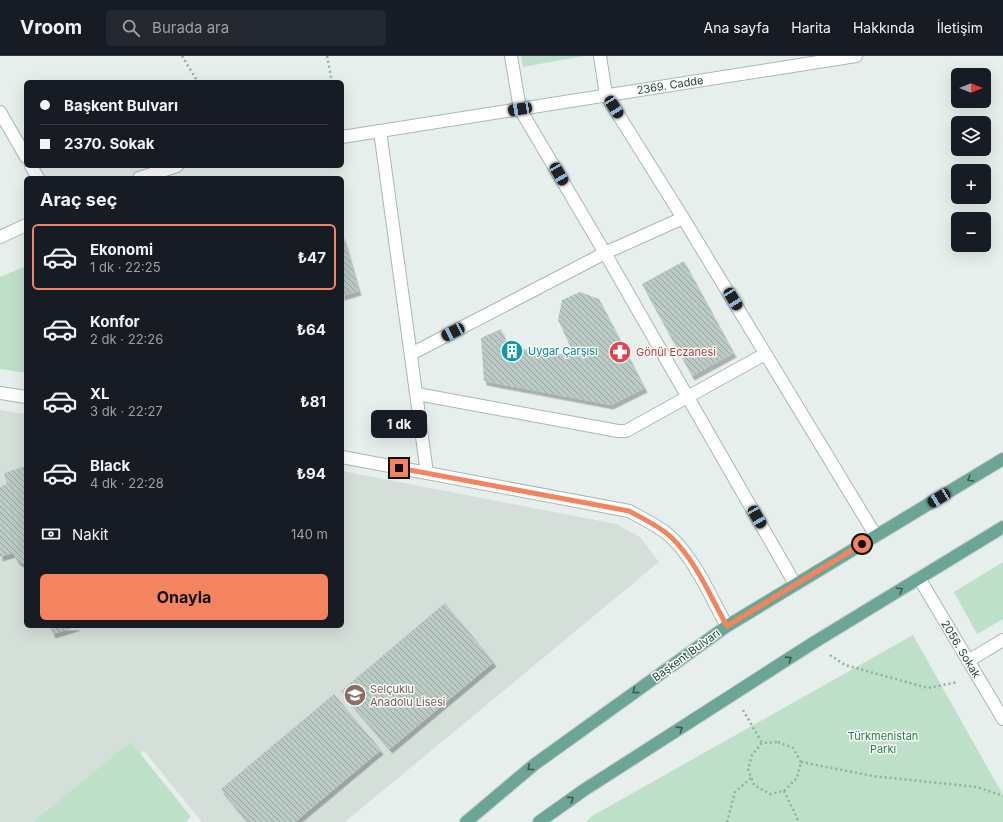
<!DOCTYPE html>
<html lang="tr">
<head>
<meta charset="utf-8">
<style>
  body { margin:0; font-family:Inter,sans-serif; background:#242831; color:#f1f3f6; height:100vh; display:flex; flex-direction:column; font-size:15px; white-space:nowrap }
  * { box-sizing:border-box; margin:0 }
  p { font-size:13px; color:#9ea1a6 }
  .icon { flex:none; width:22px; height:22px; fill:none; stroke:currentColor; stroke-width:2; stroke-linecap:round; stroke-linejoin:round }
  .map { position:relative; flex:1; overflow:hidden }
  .drawer { position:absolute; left:24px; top:120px; width:320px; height:452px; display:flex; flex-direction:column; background:#171b24; border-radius:6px; box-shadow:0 4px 16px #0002 }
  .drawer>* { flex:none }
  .hud { position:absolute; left:24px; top:24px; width:320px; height:88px; border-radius:6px; box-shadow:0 4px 16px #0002; display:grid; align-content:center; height:88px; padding:0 16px; background:#171b24 }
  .needle { width:26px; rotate:90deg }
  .fabs { position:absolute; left:951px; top:12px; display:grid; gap:8px }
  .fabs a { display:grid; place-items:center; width:40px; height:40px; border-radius:6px; background:#171b24; box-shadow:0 4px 16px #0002; font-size:20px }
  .end { position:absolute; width:18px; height:18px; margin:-9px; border:5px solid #f4845f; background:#111; box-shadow:0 0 0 2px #111 }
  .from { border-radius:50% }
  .bubble { position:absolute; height:28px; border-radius:6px; background:#171b24; box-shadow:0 4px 16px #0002; font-size:13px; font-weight:700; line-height:28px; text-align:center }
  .car { position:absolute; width:12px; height:24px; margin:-12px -6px; border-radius:5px; box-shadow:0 0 3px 1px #0007; background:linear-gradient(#222 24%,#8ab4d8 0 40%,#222 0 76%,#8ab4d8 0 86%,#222 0) }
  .hud b { display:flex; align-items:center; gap:14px; height:38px; font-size:15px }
  .hud b+b { border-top:1px solid #363941 }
  .hud i { width:10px; height:10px; background:#f1f3f6 }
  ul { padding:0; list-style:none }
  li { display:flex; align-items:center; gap:12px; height:66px; margin:0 8px 6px; padding:0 8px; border:2px solid transparent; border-radius:6px }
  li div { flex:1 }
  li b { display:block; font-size:15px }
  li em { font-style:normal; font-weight:700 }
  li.current { border-color:#f4845f }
  li>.icon { width:36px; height:36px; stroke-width:1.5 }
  h2 { padding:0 16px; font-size:18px; line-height:48px }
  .pay { display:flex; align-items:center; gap:10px; height:44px; padding:0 16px; font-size:15px }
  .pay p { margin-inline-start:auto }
  .cta { display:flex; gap:8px; margin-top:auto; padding:8px 16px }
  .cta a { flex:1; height:46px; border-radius:6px; background:#f4845f; color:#111; font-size:16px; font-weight:700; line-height:46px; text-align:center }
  header { display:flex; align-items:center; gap:24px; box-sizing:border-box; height:56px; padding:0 20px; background:#171b24; border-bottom:1px solid #363941 }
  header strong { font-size:19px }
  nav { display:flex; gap:22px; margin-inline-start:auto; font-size:14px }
  .search { width:280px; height:36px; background:#242831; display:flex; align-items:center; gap:10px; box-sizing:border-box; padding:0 14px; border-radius:6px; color:#9ea1a6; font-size:15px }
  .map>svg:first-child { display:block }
  .built { fill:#d4dfda }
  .green { fill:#bfe0c8 }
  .building { fill:url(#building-back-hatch); filter:url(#shadow) }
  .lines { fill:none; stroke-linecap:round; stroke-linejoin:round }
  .street-casing { stroke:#a8b8b2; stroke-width:14 }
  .secondary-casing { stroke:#a4bbb3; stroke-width:14 }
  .primary-casing { stroke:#c2cac8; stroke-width:14 }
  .path { stroke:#86b3a5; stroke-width:2.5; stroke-dasharray:2 3; stroke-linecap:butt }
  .street { stroke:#fff; stroke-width:12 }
  .secondary { stroke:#fff; stroke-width:12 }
  .primary { stroke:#6aa596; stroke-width:12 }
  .oneway { stroke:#365b51 }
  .route { stroke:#f4845f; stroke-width:5 }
  .labels { text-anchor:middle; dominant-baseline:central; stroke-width:3; stroke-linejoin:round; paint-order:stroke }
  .street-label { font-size:11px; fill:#24423a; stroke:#f7fbf9 }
  .culture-label { font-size:11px; fill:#0d838f; stroke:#f7fbf9; text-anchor:start }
  .health-label { font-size:11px; fill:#be3a42; stroke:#f7fbf9; text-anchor:start }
  .education-label { font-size:11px; fill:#785e54; stroke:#f7fbf9; text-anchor:start }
  .park-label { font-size:11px; fill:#2d7a4b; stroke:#f7fbf9 }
</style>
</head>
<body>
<header>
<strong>Vroom</strong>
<div class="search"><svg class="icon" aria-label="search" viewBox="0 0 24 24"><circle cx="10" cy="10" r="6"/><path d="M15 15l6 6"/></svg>Burada ara</div>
<nav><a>Ana sayfa</a><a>Harita</a><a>Hakkında</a><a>İletişim</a></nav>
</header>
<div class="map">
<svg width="1003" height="766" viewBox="0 0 1003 766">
  <defs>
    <pattern id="building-back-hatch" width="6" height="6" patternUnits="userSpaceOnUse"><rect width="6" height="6" fill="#bbcac4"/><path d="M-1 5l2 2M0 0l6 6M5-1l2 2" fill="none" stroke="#98a6a0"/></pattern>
    <filter id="shadow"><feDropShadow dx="2.5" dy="4.5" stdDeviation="0" flood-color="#0004"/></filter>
  </defs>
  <rect width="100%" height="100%" fill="#e6efeb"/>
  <path class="built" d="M 0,354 L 26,358 L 26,570 L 342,570 L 342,415 L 616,468 L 640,481 L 659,506 L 345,766 L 202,766 L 144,695 L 32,766 L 0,766 Z"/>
  <g class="green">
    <path d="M 521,0 L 584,0 L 523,11 Z"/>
    <path d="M 26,210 L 26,317 L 0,313 L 0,221 Z"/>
    <path d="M 1003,506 L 1003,563 L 977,578 L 954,536 Z"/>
    <path d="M 913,579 L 1003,739 L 1003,766 L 586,766 L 592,760 Z"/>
    <path d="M 131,686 L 191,761 L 185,766 L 33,766 Z"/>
  </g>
  <g class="building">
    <path d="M 342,177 L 359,235 L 342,240 Z"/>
    <path d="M 684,205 L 734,297 L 692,320 L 642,228 Z"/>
    <path d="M 580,236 L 599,243 L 645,332 L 611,349 L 484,325 L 481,282 L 501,273 L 508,291 L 575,300 L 558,264 L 562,244 Z"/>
    <path d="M 26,410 L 26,508 L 24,508 L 18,505 L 13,497 L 0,501 L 0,431 L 7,428 L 4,417 Z"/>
    <path d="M 445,547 L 494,606 L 390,693 L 341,635 Z"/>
    <path d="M 50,570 L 79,570 L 53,578 Z"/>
    <path d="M 334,638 L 381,694 L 295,766 L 248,766 L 221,733 Z"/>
  </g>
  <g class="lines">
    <g class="street-casing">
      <g id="street">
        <path d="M 511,0 L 520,53 L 605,197 L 795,528"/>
        <path d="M 600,0 L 606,39 L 683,162 L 876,480"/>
        <path d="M 0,56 L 26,101"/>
        <path d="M 380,75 L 427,417"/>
        <path d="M 31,110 L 38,122"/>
        <path d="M 411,298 L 605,197 L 683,162"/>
        <path d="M 0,337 L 26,341"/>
        <path d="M 417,338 L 618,375 L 626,375 L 765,298"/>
        <path d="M 342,401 L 629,455 C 644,463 659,470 671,481 C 696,505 710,540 727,570"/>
        <path d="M 919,522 L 1003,663"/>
        <path d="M 968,605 L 1003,584"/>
      </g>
    </g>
    <g class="secondary-casing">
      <g id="secondary">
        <path d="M 342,81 L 856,0"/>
        <path d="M 139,122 L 177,110"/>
        <path d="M 0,181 L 26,169"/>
      </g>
    </g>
    <g class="primary-casing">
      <g id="primary">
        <path d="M 466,766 L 535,708 L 727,570 L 1003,403"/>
        <path d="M 539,766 L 584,734 L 813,587 L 1003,471"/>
      </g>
    </g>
    <g class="path">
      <path d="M 182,0 L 198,26"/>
      <path d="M 327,0 L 332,26"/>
      <path d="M 830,599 L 845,609 L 928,632 L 958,626"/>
      <path d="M 743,654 L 762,687"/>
      <path d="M 778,686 L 793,692 L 801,706 L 797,722 L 784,735 L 770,738 L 754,729 L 748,713 L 752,699 L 762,687 Z"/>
      <path d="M 801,706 L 873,720 L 977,731 L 1003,740"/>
      <path d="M 784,735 L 799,766"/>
      <path d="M 727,766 L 735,736 L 751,722"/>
    </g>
    <use href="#street" class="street"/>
    <use href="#secondary" class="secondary"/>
    <use href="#primary" class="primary"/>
  </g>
  <defs><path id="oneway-chevron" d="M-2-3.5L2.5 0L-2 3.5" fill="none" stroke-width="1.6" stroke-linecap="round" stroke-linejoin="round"/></defs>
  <g class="oneway">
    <use href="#oneway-chevron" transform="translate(970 423) rotate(149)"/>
    <use href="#oneway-chevron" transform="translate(900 534) rotate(-31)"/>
    <use href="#oneway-chevron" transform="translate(789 603) rotate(-33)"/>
    <use href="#oneway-chevron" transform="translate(635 635) rotate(144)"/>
    <use href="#oneway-chevron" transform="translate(680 673) rotate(-33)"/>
    <use href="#oneway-chevron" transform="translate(530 712) rotate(141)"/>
    <use href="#oneway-chevron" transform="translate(571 743) rotate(-34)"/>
  </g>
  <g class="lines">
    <path class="route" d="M 399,412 L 629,455 C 644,463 659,470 671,481 C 696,505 710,540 727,570 L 862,488"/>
  </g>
  <defs>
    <g id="building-disc" transform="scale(1.15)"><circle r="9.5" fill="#0f9aa8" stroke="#f7fbf9"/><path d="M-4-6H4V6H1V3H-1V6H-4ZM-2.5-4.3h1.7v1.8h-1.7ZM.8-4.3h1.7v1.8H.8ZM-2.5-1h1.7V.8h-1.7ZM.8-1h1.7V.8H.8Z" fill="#fff"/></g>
    <g id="pharmacy-disc" transform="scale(1.15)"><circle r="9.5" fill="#e0444e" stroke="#f7fbf9"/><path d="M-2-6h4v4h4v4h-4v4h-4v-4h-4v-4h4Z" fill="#fff"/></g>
    <g id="school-disc" transform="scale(1.15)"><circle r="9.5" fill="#8d6e63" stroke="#f7fbf9"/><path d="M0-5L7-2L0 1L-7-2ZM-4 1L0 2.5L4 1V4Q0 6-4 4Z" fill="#fff"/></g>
  </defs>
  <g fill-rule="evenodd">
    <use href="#building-disc" x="512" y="295"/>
    <use href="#pharmacy-disc" x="620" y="296"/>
    <use href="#school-disc" x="355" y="639"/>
  </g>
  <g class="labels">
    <g class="street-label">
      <text transform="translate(670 29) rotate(-9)">2369. Cadde</text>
      <text transform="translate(961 593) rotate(59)">2056. Sokak</text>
      <text transform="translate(686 599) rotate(-36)">Başkent Bulvarı</text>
    </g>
    <g class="culture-label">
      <text x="528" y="295">Uygar Çarşısı</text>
    </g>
    <g class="health-label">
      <text x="636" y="296">Gönül Eczanesi</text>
    </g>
    <g class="education-label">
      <text x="370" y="633">Selçuklu<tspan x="370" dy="13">Anadolu Lisesi</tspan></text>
    </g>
    <g class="park-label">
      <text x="883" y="680">Türkmenistan<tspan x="883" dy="13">Parkı</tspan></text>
    </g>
  </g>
</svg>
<div class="fabs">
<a><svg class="needle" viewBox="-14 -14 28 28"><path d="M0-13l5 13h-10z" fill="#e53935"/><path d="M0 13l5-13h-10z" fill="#9ea1a6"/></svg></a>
<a><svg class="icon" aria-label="layers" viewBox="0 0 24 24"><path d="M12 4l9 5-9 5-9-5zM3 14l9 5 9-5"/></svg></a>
<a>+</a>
<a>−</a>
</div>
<i class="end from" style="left:862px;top:488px"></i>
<i class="end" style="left:399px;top:412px"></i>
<div class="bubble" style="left:371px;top:354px;width:56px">1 dk</div>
<i class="car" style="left:614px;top:51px;rotate:148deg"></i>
<i class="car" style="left:520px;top:53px;rotate:261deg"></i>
<i class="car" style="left:559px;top:118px;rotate:150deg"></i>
<i class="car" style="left:733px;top:243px;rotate:149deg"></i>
<i class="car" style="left:453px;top:276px;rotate:243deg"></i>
<i class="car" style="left:939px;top:442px;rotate:239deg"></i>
<i class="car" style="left:757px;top:461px;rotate:150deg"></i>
<div class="hud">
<b><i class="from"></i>Başkent Bulvarı</b>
<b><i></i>2370. Sokak</b>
</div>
<section class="drawer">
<h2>Araç seç</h2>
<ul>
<li class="current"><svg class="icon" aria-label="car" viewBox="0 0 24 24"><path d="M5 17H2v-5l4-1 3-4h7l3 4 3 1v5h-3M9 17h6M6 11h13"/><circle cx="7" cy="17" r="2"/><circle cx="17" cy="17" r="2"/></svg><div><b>Ekonomi</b><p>1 dk · 22:25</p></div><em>₺47</em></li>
<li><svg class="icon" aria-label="car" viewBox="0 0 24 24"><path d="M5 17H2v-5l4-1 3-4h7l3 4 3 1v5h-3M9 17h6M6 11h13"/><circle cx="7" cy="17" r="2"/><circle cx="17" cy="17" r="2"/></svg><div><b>Konfor</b><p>2 dk · 22:26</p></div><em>₺64</em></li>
<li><svg class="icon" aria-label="car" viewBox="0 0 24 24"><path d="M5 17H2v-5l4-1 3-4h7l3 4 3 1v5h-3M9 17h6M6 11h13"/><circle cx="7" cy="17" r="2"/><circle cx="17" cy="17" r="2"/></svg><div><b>XL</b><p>3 dk · 22:27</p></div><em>₺81</em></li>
<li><svg class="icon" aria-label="car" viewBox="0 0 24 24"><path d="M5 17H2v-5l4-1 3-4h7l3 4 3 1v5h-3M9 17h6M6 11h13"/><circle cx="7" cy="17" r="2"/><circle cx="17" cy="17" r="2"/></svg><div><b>Black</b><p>4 dk · 22:28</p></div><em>₺94</em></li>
</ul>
<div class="pay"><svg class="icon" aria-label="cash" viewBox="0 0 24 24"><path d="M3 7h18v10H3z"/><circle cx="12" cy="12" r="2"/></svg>Nakit<p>140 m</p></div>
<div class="cta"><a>Onayla</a></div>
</section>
</div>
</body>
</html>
